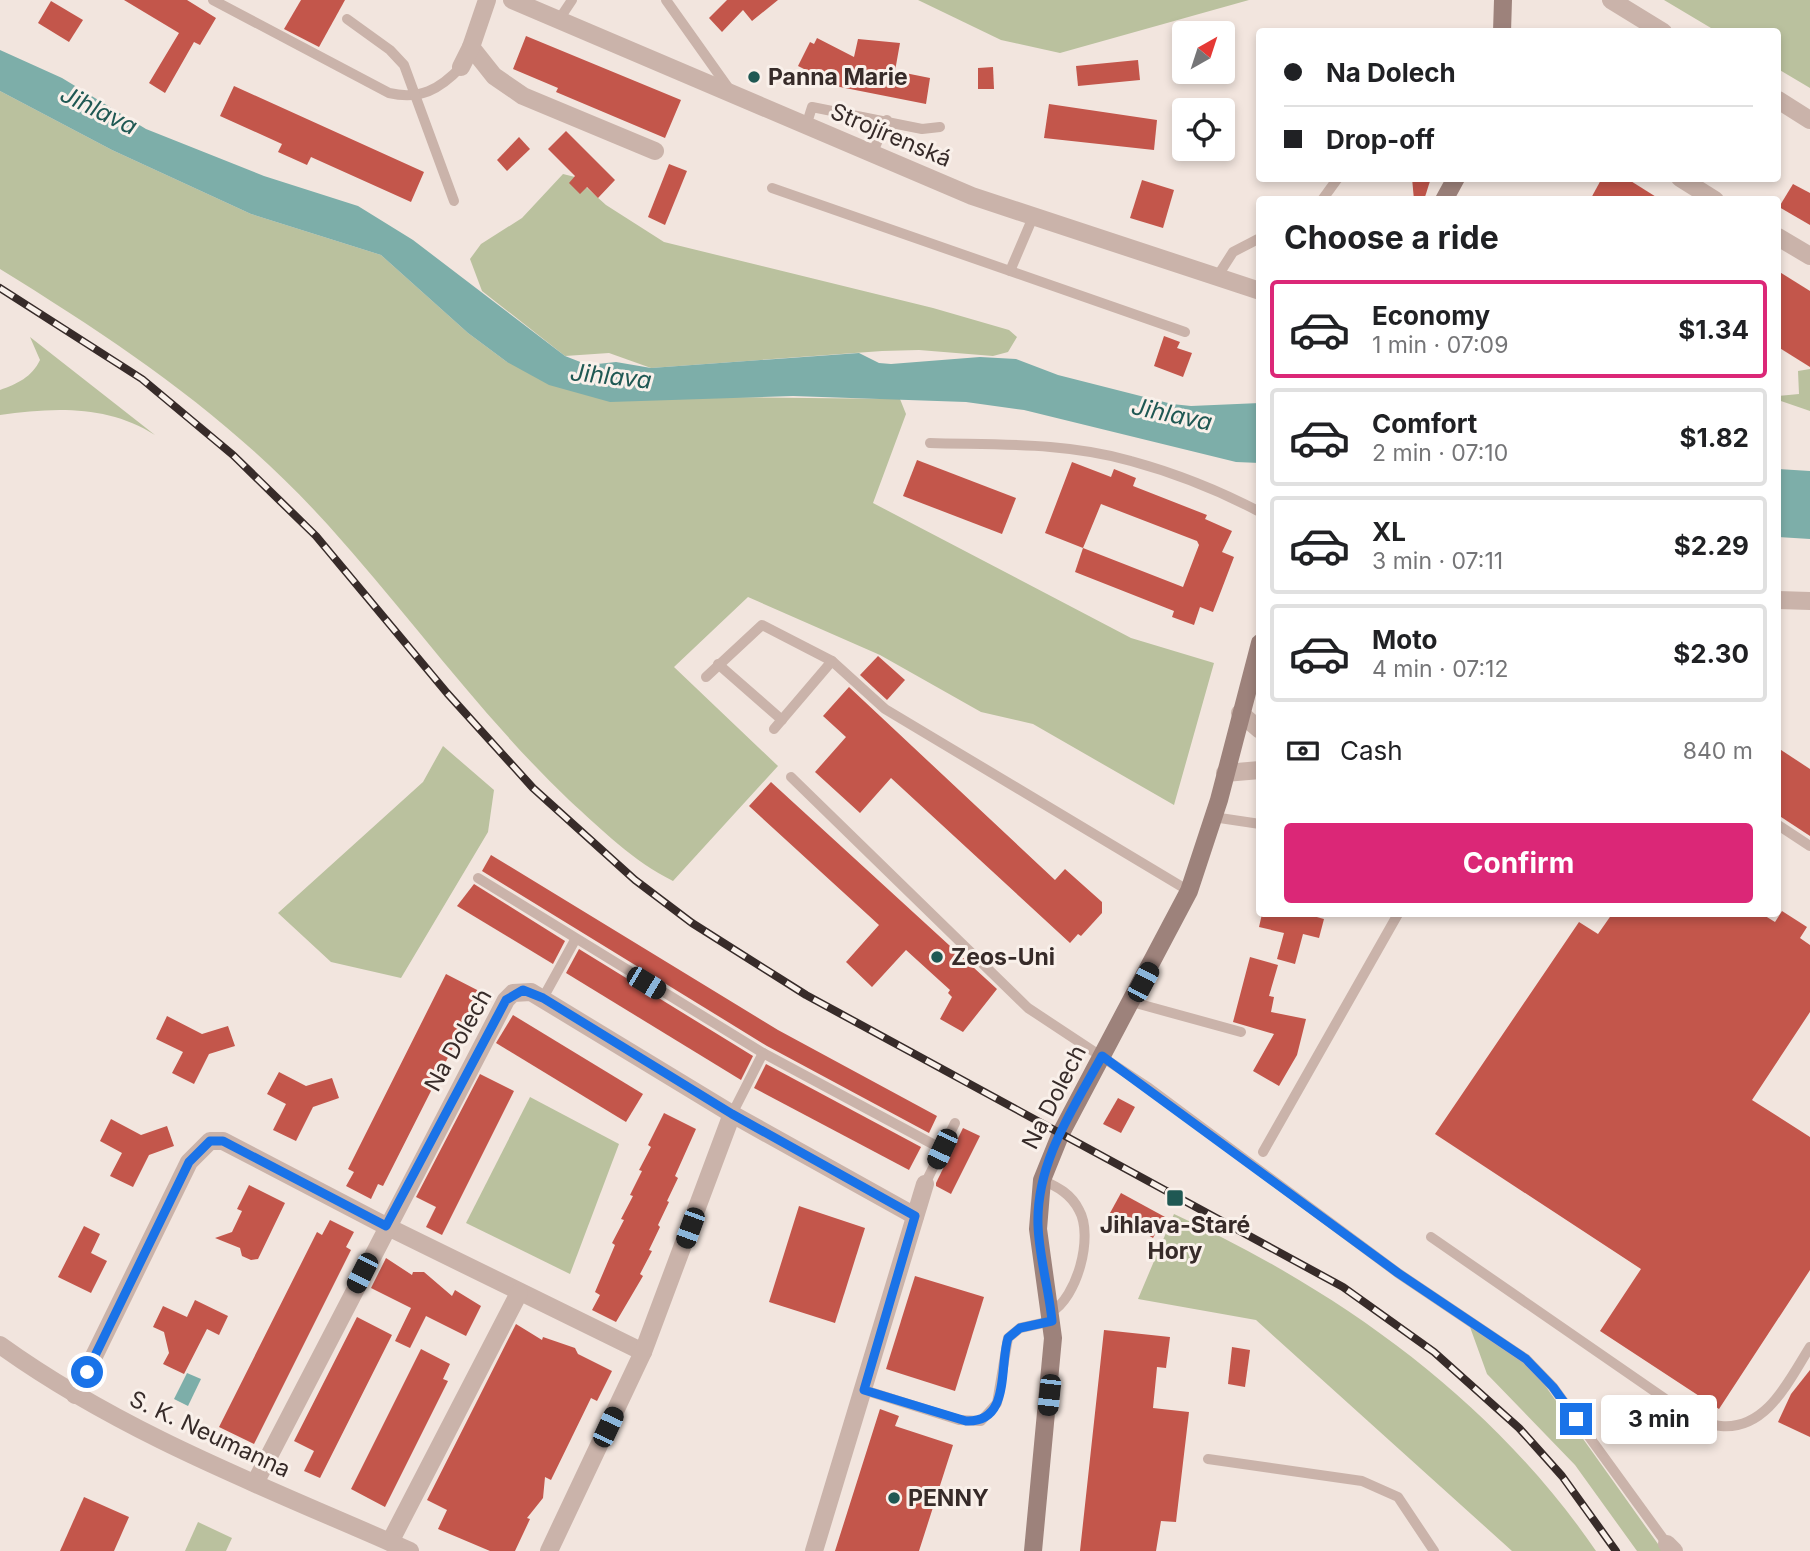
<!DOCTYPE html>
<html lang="en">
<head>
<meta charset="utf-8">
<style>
  body { margin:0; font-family:Inter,sans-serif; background:#f6f6f6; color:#202124; height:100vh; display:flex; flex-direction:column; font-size:26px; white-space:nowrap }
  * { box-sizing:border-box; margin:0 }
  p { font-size:23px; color:#757577 }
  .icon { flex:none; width:38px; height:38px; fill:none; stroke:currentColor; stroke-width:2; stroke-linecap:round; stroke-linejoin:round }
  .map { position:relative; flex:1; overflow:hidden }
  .sheet { position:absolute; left:1256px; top:196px; width:525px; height:721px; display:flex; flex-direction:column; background:#fff; border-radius:7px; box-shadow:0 4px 10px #0003 }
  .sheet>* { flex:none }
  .guide { position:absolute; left:1256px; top:28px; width:525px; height:154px; border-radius:7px; box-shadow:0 4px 10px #0003; display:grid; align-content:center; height:154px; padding:0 28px; background:#fff }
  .needle { width:46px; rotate:39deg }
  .controls { position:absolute; left:1172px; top:21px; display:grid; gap:14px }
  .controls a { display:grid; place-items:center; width:63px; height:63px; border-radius:7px; background:#fff; box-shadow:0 4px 10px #0003; font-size:35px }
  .end { position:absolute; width:32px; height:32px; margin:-16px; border:9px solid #1a73e8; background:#fff; box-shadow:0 0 0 4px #fff }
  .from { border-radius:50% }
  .bubble { position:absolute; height:49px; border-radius:7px; background:#fff; box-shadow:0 4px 10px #0003; font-size:23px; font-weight:700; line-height:49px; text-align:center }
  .car { position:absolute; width:21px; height:42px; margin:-21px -10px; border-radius:9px; box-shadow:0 0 5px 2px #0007; background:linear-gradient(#222 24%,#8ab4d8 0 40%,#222 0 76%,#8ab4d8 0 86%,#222 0) }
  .guide b { display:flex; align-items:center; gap:24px; height:66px; font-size:26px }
  .guide b+b { border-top:2px solid #e0e0e0 }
  .guide i { width:18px; height:18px; background:#202124 }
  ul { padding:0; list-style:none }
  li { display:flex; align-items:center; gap:21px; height:98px; margin:0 14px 10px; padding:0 14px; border:4px solid #e0e0e0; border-radius:7px }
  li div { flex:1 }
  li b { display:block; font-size:26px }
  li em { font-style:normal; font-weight:700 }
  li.selected { border-color:#db2777 }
  li>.icon { width:63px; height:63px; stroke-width:1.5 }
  h2 { padding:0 28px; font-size:32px; line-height:84px }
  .pay { display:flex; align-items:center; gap:18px; height:77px; padding:0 28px; font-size:26px }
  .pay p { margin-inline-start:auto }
  .primary-button { display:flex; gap:14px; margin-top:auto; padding:14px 28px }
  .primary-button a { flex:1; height:80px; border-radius:7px; background:#db2777; color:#fff; font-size:28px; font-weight:700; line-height:80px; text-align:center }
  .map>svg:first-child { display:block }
  .green { fill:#bac19e }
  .water { fill:#7daea9 }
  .building { fill:#c3564b; fill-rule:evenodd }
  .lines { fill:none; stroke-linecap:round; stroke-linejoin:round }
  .service { stroke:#cab3aa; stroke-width:10 }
  .minor { stroke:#cab3aa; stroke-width:18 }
  .tertiary { stroke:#cab3aa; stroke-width:18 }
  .secondary { stroke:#9d827b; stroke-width:18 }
  .rail-casing { stroke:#372b29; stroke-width:8 }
  .rail { stroke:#f9f0ea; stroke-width:5; stroke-dasharray:16; stroke-linecap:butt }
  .route { stroke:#1a73e8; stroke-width:9 }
  .poi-dot { fill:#1f5853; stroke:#f9f0ea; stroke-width:2.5 }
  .labels { text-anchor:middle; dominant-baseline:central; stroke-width:6; stroke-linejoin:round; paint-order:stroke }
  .poi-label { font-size:23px; font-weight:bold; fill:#372b29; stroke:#f9f0ea; text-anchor:start }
  .street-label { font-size:23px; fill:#372b29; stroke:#f9f0ea }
  .water-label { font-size:24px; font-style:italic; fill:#1f5853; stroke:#f9f0ea }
</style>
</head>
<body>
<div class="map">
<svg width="1810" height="1551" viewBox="0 0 1810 1551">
  <rect width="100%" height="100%" fill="#f2e5de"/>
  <g class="green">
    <path d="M 918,0 L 1249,0 L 1060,53 L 1001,40 Z"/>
    <path d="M 1664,0 L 1810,0 L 1810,88 L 1778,69 L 1778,32 L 1716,31 Z"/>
    <path d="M 0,91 L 112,150 L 251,214 L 381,255 L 468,333 L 507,362 L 726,397 L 900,399 L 906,414 L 873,503 L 1131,638 L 1214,663 L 1174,805 L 1033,724 L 981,712 L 880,655 L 748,597 L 674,667 L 778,766 L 673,881 C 633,861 602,830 569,800 C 481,716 410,616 328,525 C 230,417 123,345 0,269 Z"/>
    <path d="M 563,174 L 575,177 L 606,205 L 664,242 L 933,308 L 1009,330 L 1017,337 L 1008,352 L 993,356 L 919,350 L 882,351 L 651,368 L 609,353 L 565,356 L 482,291 L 470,259 L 481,244 L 522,218 Z"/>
    <path d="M 30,337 L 155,435 C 109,405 53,407 0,415 L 0,390 C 17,384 32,377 40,360 Z"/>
    <path d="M 1810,369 L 1810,411 L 1778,400 L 1778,396 L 1799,394 L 1798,371 Z"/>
    <path d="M 443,746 L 494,790 L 488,832 L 401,978 L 331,962 L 278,913 L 423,782 Z"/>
    <path d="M 530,1097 L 619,1144 L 570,1274 L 466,1223 Z"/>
    <path d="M 1174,1214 C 1340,1291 1492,1399 1596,1551 L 1512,1551 L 1256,1320 L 1138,1299 Z"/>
    <path d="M 1466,1316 L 1524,1356 L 1663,1551 L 1637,1551 L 1575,1465 L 1487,1374 Z"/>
    <path d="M 198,1522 L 232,1538 L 226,1551 L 185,1551 Z"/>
  </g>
  <g class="water">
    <path d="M 0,50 L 62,78 L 146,129 L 264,176 L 358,206 L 413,240 L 565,356 L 588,365 L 616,362 L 651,368 L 859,353 L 879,363 L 891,364 L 980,357 L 1016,359 L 1058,375 L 1172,404 L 1191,406 L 1260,403 L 1260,463 L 1236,462 L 1024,410 L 966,402 L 793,396 L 610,402 L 549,385 L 507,362 L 468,333 L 381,255 L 251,214 L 112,150 L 0,91 Z"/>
    <path d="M 1778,469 L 1810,471 L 1810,539 L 1778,537 Z"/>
    <path d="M 187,1373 L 201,1379 L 188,1406 L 174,1399 Z"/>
  </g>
  <g class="building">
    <path d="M 124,0 L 187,0 L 216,18 L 200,45 L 194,42 L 165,93 L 149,83 L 179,33 Z"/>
    <path d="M 301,0 L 345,0 L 319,47 L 284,29 Z"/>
    <path d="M 727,0 L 778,0 L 752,21 L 743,10 L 722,32 L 709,18 Z"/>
    <path d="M 51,1 L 83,20 L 69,42 L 38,23 Z"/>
    <path d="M 526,36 L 681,100 L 665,138 L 556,92 L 558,88 L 513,69 Z"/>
    <path d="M 817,38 L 854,57 L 858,39 L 900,43 L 895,71 L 930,78 L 926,104 L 840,87 L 798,66 L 810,42 L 814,44 Z"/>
    <path d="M 1138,60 L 1140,80 L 1078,86 L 1076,66 Z"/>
    <path d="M 993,67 L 994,89 L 978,89 L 978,68 Z"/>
    <path d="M 234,86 L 424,172 L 411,202 L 311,157 L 307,165 L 278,152 L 282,144 L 220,116 Z"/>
    <path d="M 1049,104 L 1157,120 L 1154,150 L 1044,138 Z"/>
    <path d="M 566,131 L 615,180 L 598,198 L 587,187 L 580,194 L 569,183 L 575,176 L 548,149 Z"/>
    <path d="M 519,137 L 530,149 L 507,171 L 497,160 Z"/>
    <path d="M 669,164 L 687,171 L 665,225 L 648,217 Z"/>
    <path d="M 1412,178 L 1431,178 L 1424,200 L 1414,200 Z"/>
    <path d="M 1602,178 L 1626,178 L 1661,200 L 1590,200 Z"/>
    <path d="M 1142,180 L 1174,190 L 1163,228 L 1130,218 Z"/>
    <path d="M 1793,184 L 1810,193 L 1810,225 L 1779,207 Z"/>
    <path d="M 1778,271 L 1810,291 L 1810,367 L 1778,347 Z"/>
    <path d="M 1164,336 L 1180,342 L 1177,348 L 1192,353 L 1183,377 L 1154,366 Z"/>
    <path d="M 917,460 L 1016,498 L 1002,534 L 903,496 Z"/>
    <path d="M 1072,462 L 1111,477 L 1114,469 L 1136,478 L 1133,486 L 1207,515 L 1205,519 L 1232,531 L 1222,552 L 1234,557 L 1213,612 L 1200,607 L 1194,625 L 1172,617 L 1174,611 L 1075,572 L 1083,548 L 1045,533 ZM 1101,504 L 1197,541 L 1199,545 L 1183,587 L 1083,548 Z"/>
    <path d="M 878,656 L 905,680 L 887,700 L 860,675 Z"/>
    <path d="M 849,687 L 1055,880 L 1065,869 L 1102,902 L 1102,913 L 1081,936 L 1078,934 L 1070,943 L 891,778 L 860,813 L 815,772 L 846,737 L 823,716 Z"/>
    <path d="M 1778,748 L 1810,769 L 1810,836 L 1778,815 Z"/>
    <path d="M 771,782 L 997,989 L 963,1032 L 940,1019 L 952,997 L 948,993 L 950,990 L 906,950 L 872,987 L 846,962 L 879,925 L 749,806 Z"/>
    <path d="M 491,855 L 778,1030 L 937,1116 L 929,1133 L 767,1046 L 482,871 Z"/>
    <path d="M 474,884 L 565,941 L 553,964 L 457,906 Z"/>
    <path d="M 1782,911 L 1807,927 L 1800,938 L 1810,945 L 1810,1012 L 1752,1100 L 1810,1137 L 1810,1270 L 1719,1409 L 1600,1331 L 1641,1269 L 1435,1134 L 1579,922 L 1598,934 L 1612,914 L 1762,914 L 1775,922 Z"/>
    <path d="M 1262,914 L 1306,914 L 1324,919 L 1319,938 L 1303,934 L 1295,964 L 1277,959 L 1284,933 L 1259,927 Z"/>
    <path d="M 579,949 L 753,1056 L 741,1080 L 566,973 Z"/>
    <path d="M 1250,957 L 1278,965 L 1269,996 L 1274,997 L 1271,1012 L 1306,1019 L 1297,1055 L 1279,1086 L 1253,1071 L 1274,1034 L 1233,1022 Z"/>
    <path d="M 446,974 L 481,992 L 383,1186 L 378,1184 L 371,1199 L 346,1186 L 354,1172 L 348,1169 Z"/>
    <path d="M 513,1015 L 643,1094 L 626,1122 L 496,1043 Z"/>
    <path d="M 167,1016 L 202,1034 L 228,1026 L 235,1046 L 209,1054 L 194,1084 L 172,1073 L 183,1052 L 156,1039 Z"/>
    <path d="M 766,1064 L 921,1147 L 909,1170 L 754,1088 Z"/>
    <path d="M 279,1072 L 306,1086 L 332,1078 L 339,1098 L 313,1107 L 296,1141 L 273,1130 L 286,1104 L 267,1094 Z"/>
    <path d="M 480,1074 L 514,1091 L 442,1235 L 426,1227 L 436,1207 L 416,1197 Z"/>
    <path d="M 1118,1098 L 1135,1107 L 1121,1133 L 1103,1124 Z"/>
    <path d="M 664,1113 L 696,1129 L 675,1176 L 678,1178 L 667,1201 L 669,1202 L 658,1225 L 660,1227 L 649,1250 L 652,1251 L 640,1274 L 643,1276 L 616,1322 L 592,1310 L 600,1295 L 595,1292 L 615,1245 L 612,1243 L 624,1220 L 621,1219 L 633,1196 L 630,1195 L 642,1171 L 639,1170 L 651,1147 L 648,1145 Z"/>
    <path d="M 111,1119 L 141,1135 L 167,1126 L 174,1146 L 149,1155 L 133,1187 L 110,1176 L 122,1153 L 100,1141 Z"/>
    <path d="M 963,1128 L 980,1136 L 951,1194 L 936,1186 L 936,1183 Z"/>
    <path d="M 249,1185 L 285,1203 L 258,1259 L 251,1260 L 242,1256 L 240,1248 L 215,1238 L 232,1232 L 242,1211 L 237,1209 Z"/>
    <path d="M 1121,1193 L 1165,1217 L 1153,1238 L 1110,1213 Z"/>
    <path d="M 799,1206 L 865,1228 L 835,1323 L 769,1302 Z"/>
    <path d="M 330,1220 L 354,1232 L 346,1247 L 351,1250 L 254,1444 L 219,1427 L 317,1232 L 322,1235 Z"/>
    <path d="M 84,1226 L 100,1234 L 91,1253 L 107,1261 L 91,1293 L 58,1277 Z"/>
    <path d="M 386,1258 L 412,1275 L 413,1272 L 424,1272 L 452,1296 L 455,1290 L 481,1306 L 466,1336 L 426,1316 L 410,1348 L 395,1341 L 411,1308 L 371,1288 Z"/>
    <path d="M 915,1276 L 984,1297 L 955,1391 L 886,1369 Z"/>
    <path d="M 195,1300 L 228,1316 L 219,1335 L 207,1329 L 184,1374 L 163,1364 L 169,1353 L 164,1332 L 153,1327 L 163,1306 L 187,1317 Z"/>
    <path d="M 357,1317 L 392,1335 L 320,1478 L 304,1471 L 314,1451 L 294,1441 Z"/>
    <path d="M 516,1324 L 542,1340 L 543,1337 L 575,1348 L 578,1354 L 612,1371 L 597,1401 L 591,1398 L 551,1480 L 545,1477 L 543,1498 L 527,1518 L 530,1519 L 515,1551 L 490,1551 L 438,1529 L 447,1510 L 427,1500 Z"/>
    <path d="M 1104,1330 L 1170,1337 L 1166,1368 L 1157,1367 L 1153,1408 L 1189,1412 L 1176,1522 L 1161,1521 L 1156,1551 L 1080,1551 Z"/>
    <path d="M 1232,1347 L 1250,1350 L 1245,1387 L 1228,1384 Z"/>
    <path d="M 421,1349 L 450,1364 L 443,1379 L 448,1381 L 385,1507 L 351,1489 Z"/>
    <path d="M 1810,1370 L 1810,1437 L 1778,1422 L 1791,1394 Z"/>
    <path d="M 880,1409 L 899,1416 L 895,1426 L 953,1445 L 919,1551 L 835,1551 Z"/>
    <path d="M 84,1497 L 129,1517 L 114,1551 L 60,1551 Z"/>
  </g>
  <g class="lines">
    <g class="service">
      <path d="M 213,0 L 389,93 C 420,100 439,90 461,67"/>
      <path d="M 666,0 L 732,93"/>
      <path d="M 347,19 L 390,50 L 404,65 L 454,201"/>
      <path d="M 558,21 L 572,0"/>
      <path d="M 806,126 L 812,107 L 922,129 L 940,127"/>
      <path d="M 872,154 L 887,120"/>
      <path d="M 772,188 L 1185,332"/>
      <path d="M 1322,200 L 1338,178"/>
      <path d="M 1010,271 L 1033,217"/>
      <path d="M 1217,277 L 1233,252 L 1260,238"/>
      <path d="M 930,443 C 996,445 1067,442 1131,461 C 1175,473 1220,491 1260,512"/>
      <path d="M 718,664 L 782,720"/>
      <path d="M 706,677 L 762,625 L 832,661"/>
      <path d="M 774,729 L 832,661 L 885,709 L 1189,891"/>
      <path d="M 791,777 L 1028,1008 L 1149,1088 L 1398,1273 L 1526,1359 L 1553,1387 L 1667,1544"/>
      <path d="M 1213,817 L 1260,824"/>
      <path d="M 1778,825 L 1810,846"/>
      <path d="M 478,878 L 763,1053 L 942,1149"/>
      <path d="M 543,998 L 575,940"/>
      <path d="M 1132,1002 L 1241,1032"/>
      <path d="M 732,1114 L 763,1053"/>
      <path d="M 1263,1152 L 1398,914"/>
      <path d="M 1042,1180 C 1058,1187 1071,1194 1079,1210 C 1094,1236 1077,1298 1051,1312"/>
      <path d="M 925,1184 L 955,1123"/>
      <path d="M 1431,1237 L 1680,1409 C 1692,1415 1707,1425 1721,1426 C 1767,1430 1789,1380 1810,1347"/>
      <path d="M 864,1390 L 959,1420 L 981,1421 L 997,1403 L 1008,1338 L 1020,1328 L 1052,1321"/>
      <path d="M 1208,1459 L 1362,1481 L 1398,1497 L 1434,1551"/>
    </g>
    <g class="minor">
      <path d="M 512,0 L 972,196 L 1260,291"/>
      <path d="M 471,47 L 494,76 L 523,96 L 655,151"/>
      <path d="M 461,67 L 471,47 L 487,0"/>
      <path d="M 1680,178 L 1715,200"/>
      <path d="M 1778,237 L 1810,256"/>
      <path d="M 1778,600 L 1810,601"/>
      <path d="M 1240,713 L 1260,730"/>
      <path d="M 1225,773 L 1260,770"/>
      <path d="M 732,1114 L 915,1216"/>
      <path d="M 75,1395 L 189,1162 L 210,1141 L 223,1141 L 386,1226 L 643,1352"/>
      <path d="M 255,1483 L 506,1000 L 513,993 L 531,992 L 732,1114 L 643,1352 L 549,1551"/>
      <path d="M 390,1542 L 519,1293"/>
      <path d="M 1667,1544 L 1674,1551"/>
      <path d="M 814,1551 L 925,1184"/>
    </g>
    <g class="tertiary">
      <path d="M 1611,0 L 1663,32"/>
      <path d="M 1778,100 L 1810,120"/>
      <path d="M 0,1345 C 125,1435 270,1489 410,1551"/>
    </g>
    <g class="secondary">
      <path d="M 1502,32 L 1503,0"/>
      <path d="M 1444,200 L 1456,178"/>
      <path d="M 1033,1551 L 1053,1338 L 1038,1229 L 1042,1180 L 1061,1133 L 1189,891 L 1219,800 L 1260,643"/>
    </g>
    <g class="rail-casing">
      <path id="rail" d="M 0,288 L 142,379 L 233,455 L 316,536 L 447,693 L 533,788 L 635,880 L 692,923 L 806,995 L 1343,1287 L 1434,1352 L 1519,1428 L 1562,1476 L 1616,1551"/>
    </g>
    <use href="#rail" class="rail"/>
  </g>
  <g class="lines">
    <path class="route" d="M 87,1372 L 189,1162 L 210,1141 L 223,1141 L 386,1226 L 506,1000 L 523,990 L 543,998 L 732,1114 L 915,1216 L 864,1390 L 966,1421 C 1011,1423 999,1367 1008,1338 L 1020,1328 L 1052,1321 C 1049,1289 1039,1257 1038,1225 C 1036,1162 1073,1109 1102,1056 L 1398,1273 L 1526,1359 L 1553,1387 L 1576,1419"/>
  </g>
  <g class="poi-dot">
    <circle cx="754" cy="77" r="7"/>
    <circle cx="937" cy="957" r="7"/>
    <rect x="1166" y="1189" width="18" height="18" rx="3.5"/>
    <circle cx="894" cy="1498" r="7"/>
  </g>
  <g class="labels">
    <g class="poi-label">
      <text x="768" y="77">Panna Marie</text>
      <text x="951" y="957">Zeos-Uni</text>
      <text x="1175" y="1225" text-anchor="middle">Jihlava-Staré<tspan x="1175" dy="26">Hory</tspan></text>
      <text x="908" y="1498">PENNY</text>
    </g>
    <g class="street-label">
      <text transform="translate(891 135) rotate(23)">Strojírenská</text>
      <text transform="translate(458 1040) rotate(-61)">Na Dolech</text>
      <text transform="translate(1054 1097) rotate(-63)">Na Dolech</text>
      <text transform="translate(210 1434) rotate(25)">S. K. Neumanna</text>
    </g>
    <g class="water-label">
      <text transform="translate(99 110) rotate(26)">Jihlava</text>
      <text transform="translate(611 376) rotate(6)">Jihlava</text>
      <text transform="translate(1172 414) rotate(12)">Jihlava</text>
    </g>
  </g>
</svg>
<div class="controls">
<a><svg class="needle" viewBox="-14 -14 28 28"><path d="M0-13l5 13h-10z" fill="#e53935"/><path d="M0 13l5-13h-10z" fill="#757577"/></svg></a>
<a><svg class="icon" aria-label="locate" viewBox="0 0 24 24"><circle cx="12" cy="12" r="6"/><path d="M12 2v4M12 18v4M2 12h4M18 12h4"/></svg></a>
</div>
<i class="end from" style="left:87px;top:1372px"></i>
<i class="end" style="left:1576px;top:1419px"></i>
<div class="bubble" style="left:1601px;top:1395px;width:116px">3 min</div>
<i class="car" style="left:1143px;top:982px;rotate:28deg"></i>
<i class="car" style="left:646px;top:983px;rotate:121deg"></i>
<i class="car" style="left:942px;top:1149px;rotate:205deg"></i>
<i class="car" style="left:690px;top:1228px;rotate:200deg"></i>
<i class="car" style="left:362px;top:1273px;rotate:207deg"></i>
<i class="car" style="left:1049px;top:1395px;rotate:186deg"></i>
<i class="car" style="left:608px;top:1427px;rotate:25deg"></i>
<div class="guide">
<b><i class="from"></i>Na Dolech</b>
<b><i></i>Drop-off</b>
</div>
<section class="sheet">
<h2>Choose a ride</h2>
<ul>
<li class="selected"><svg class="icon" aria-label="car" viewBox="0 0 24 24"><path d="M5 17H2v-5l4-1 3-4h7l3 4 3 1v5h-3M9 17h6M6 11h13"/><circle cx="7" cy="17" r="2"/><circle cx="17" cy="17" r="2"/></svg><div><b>Economy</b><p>1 min · 07:09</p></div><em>$1.34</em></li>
<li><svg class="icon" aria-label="car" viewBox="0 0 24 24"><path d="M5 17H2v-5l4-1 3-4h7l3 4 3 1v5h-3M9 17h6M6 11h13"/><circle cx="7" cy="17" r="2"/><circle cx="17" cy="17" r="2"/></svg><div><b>Comfort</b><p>2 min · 07:10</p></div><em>$1.82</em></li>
<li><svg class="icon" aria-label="car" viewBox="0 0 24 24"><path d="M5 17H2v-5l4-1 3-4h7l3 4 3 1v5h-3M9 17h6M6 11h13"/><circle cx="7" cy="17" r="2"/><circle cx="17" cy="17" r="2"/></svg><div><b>XL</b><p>3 min · 07:11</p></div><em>$2.29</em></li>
<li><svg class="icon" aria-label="car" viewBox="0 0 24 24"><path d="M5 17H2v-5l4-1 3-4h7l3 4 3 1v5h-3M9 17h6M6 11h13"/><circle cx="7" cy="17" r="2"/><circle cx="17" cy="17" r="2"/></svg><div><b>Moto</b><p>4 min · 07:12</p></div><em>$2.30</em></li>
</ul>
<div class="pay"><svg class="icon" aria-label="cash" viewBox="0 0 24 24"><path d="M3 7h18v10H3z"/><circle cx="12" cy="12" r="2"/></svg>Cash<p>840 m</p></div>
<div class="primary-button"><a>Confirm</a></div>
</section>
</div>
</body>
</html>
